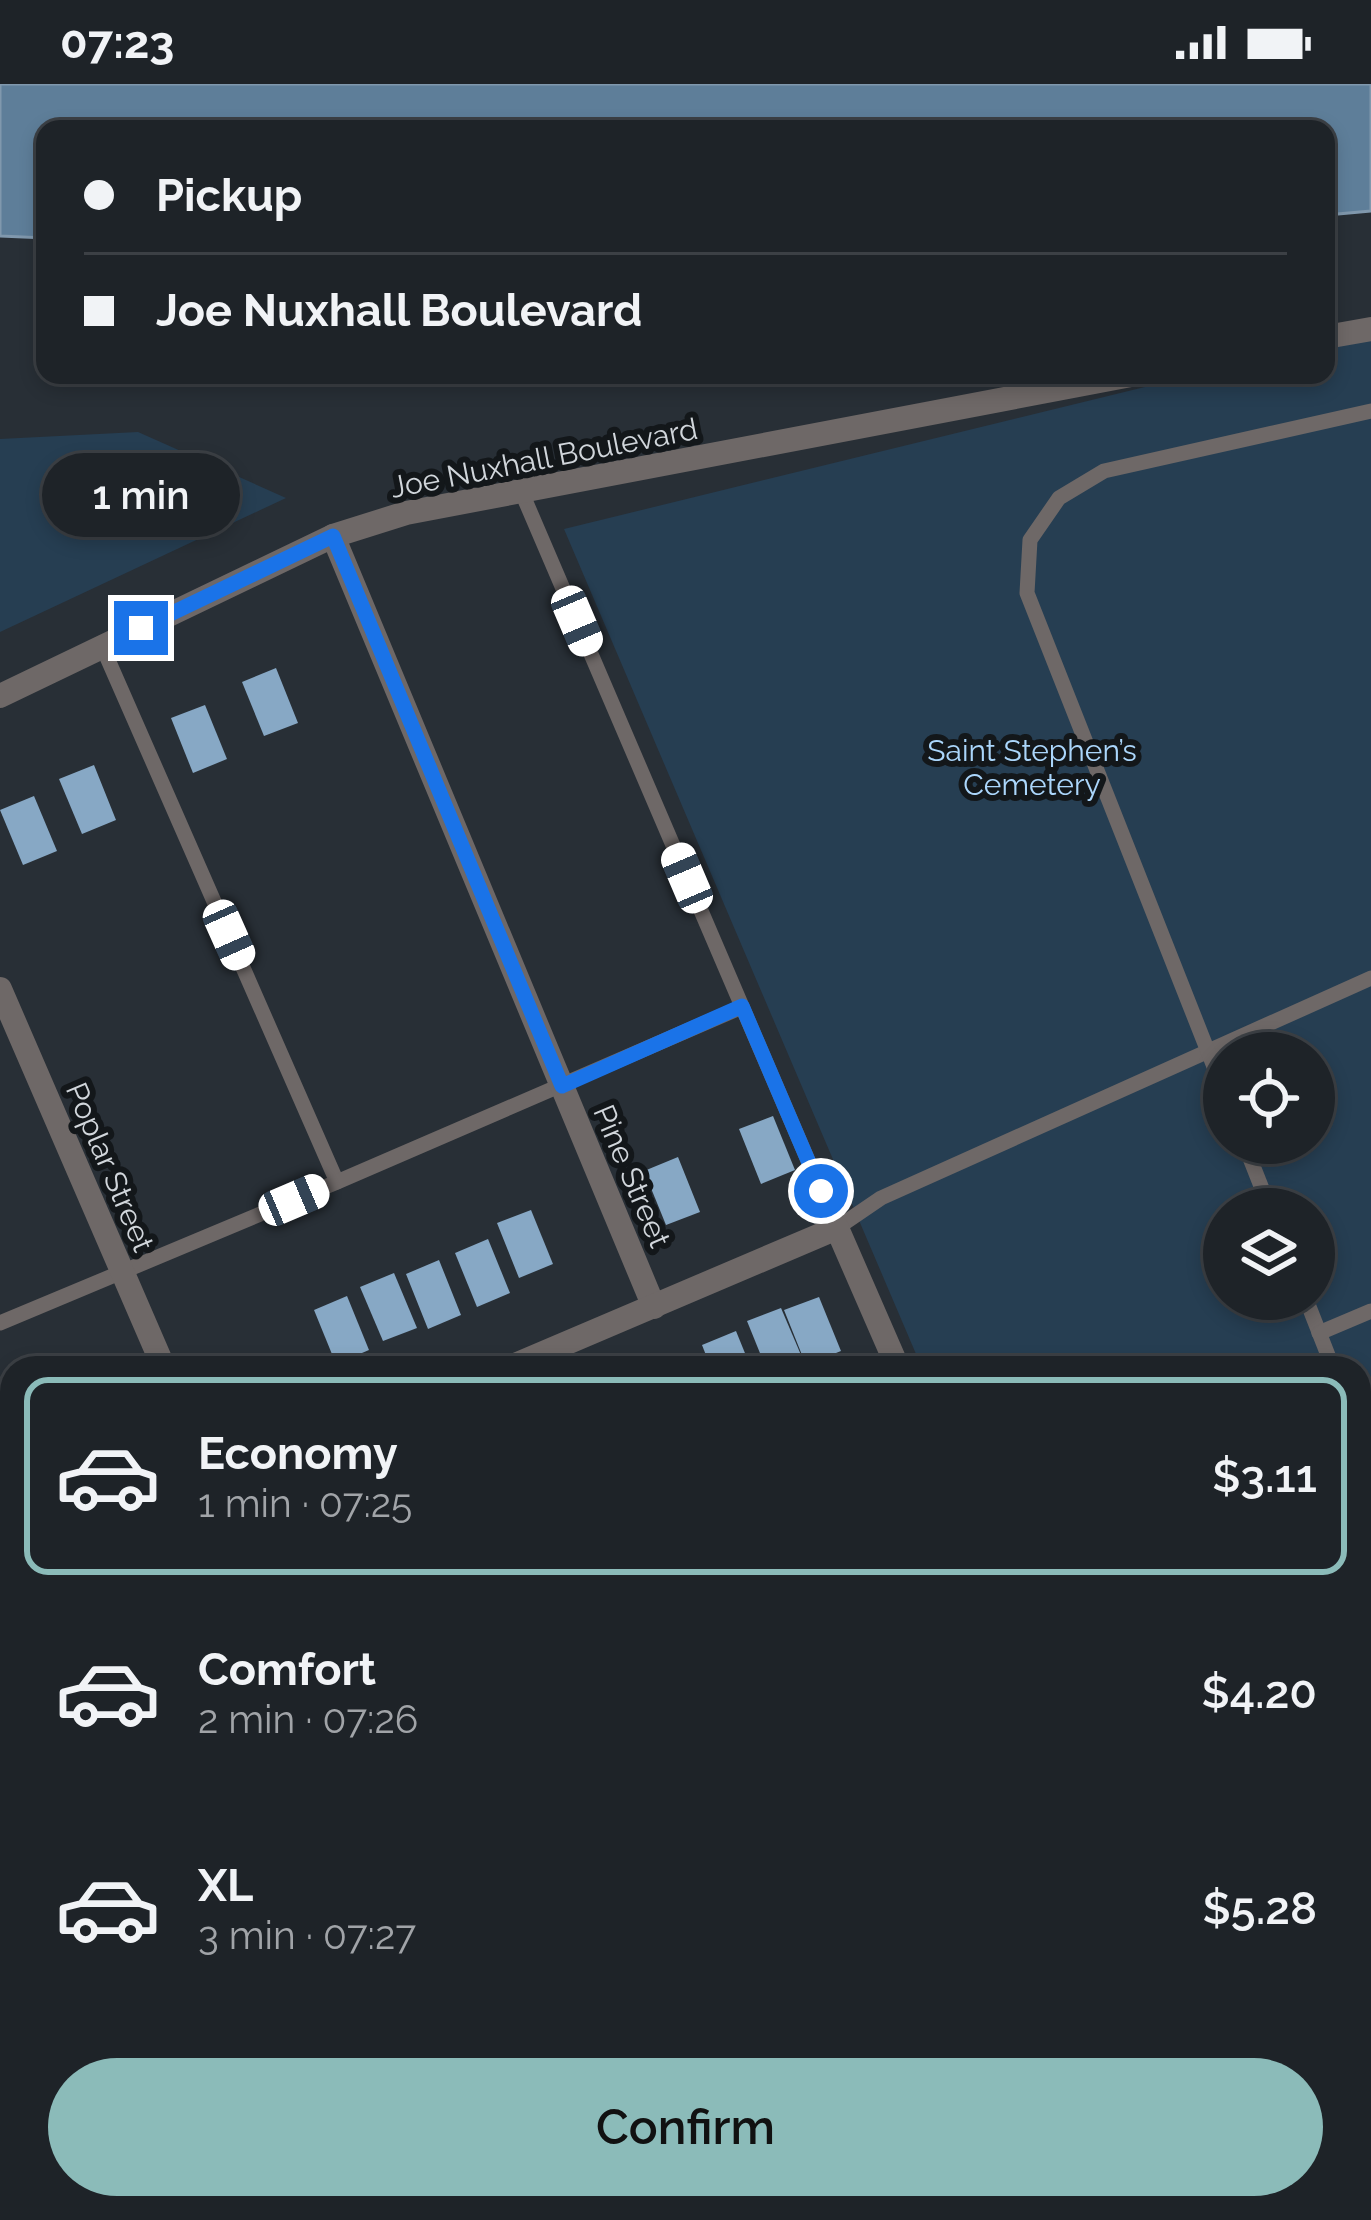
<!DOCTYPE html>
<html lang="en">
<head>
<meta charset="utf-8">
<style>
  body { margin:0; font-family:Raleway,sans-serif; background:#262b30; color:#f1f3f6; height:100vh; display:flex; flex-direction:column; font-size:45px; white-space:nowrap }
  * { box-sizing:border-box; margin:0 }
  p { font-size:39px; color:#a1a4a8 }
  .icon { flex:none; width:66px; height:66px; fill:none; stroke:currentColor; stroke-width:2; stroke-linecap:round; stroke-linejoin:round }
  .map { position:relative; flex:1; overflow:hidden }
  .drawer { position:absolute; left:0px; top:1272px; width:1371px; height:864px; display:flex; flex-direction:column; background:#1e2328; border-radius:36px 36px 0 0; box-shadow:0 6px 18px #0003,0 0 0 3px #3c4045 }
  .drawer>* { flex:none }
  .hud { position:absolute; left:36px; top:36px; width:1299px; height:264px; border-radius:24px; box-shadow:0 6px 18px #0003,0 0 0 3px #3c4045; display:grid; align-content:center; height:264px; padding:0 48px; background:#1e2328 }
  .tools { position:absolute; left:1203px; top:948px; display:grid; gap:24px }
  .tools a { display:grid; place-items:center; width:132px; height:132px; border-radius:50%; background:#1e2328; box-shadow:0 6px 18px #0003,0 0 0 3px #3c4045; font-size:60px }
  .end { position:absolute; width:54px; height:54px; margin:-27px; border:15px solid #1a73e8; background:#fff; box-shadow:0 0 0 6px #fff }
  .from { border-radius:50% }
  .bubble { position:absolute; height:84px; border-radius:42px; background:#1e2328; box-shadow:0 6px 18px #0003,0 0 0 3px #3c4045; font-size:39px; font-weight:600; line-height:84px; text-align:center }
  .car { position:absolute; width:36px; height:72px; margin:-36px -18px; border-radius:15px; box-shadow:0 0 9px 3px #0007; background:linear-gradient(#fff 24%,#345 0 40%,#fff 0 76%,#345 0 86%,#fff 0) }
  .hud b { display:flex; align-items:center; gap:42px; height:114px; font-size:45px }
  .hud b+b { border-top:3px solid #3c4045 }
  .hud i { width:30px; height:30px; background:#f1f3f6 }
  ul { padding:21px 0 0; list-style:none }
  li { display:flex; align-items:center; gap:36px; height:198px; margin:0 24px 18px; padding:0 24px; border:6px solid transparent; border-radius:24px }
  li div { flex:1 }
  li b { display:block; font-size:45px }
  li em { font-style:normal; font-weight:600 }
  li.on { border-color:#8bbbb9 }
  li>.icon { width:108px; height:108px; stroke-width:1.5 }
  .cta { display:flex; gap:24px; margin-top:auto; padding:24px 48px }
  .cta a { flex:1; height:138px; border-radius:72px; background:#8bbbb9; color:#111; font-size:48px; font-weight:600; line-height:138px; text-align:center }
  .status { display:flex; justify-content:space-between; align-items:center; height:84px; padding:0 60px; background:#1e2328; direction:ltr }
  .status svg { height:33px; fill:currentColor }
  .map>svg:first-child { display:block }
  .green { fill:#263e52; fill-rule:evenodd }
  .water { fill:#5e7e99; stroke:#8098ad; stroke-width:3 }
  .building { fill:#87a8c5 }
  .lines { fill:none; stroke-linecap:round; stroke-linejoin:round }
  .service { stroke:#6e6867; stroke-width:15 }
  .minor { stroke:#6e6867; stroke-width:24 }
  .tertiary { stroke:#6e6867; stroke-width:24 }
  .route { stroke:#1a73e8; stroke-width:15 }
  .labels { text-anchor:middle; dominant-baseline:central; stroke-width:12; stroke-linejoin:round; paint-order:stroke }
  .street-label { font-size:30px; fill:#d1d6db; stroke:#13171a }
  .park-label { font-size:30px; fill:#abd6fb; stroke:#13171a }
</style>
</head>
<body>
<div class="status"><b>07:23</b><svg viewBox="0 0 49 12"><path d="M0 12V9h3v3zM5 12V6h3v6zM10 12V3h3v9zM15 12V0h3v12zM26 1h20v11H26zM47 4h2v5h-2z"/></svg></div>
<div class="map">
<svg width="1371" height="2136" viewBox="0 0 1371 2136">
  <rect width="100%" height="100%" fill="#282f36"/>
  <g class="green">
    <path d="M 1371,248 L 1371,1434 L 1359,1407 L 1359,1284 L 922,1284 L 564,445 L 1194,291 L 1326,291 L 1326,259 ZM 1224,969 L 1314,969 L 1314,1059 L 1224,1059 ZM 1224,1125 L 1314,1125 L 1314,1215 L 1224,1215 Z"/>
    <path d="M 138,348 L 286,414 L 0,548 L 0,355 Z"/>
  </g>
  <path class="water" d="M 0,0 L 1371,0 L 1371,127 L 1326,131 L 1326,45 L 45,45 L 45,154 L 0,152 Z"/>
  <g class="building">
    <path d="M 276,584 L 298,639 L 264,652 L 242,598 Z"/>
    <path d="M 205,621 L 227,675 L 193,689 L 171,634 Z"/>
    <path d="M 94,681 L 116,736 L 82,750 L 59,695 Z"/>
    <path d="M 34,712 L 57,767 L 23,781 L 0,726 Z"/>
    <path d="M 773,1032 L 795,1086 L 761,1100 L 739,1045 Z"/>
    <path d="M 678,1073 L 700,1128 L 666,1141 L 644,1087 Z"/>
    <path d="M 531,1126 L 553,1180 L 519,1194 L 497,1139 Z"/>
    <path d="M 488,1155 L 510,1209 L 477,1223 L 455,1169 Z"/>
    <path d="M 439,1176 L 461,1231 L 428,1245 L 406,1190 Z"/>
    <path d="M 394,1189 L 417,1244 L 383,1257 L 360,1203 Z"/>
    <path d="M 347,1212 L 369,1266 L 336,1280 L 314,1226 Z"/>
    <path d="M 819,1213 L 841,1267 L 806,1281 L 784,1226 Z"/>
    <path d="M 781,1224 L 804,1278 L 789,1284 L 766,1284 L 747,1237 Z"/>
    <path d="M 736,1247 L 751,1284 L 711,1284 L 702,1261 Z"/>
    <path d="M 12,1359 L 12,1423 L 6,1426 L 0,1412 L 0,1364 Z"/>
    <path d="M 8,1566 L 12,1575 L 12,1628 L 0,1633 L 0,1570 Z"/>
    <path d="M 1033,2124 L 1073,2124 L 1078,2136 L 1038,2136 Z"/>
    <path d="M 1088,2124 L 1128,2124 L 1133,2136 L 1093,2136 Z"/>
  </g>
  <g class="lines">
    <g class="service">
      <path d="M 522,409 L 837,1144 L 881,1114 L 1371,894"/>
      <path d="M 102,562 L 337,1098"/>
      <path d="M 1224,1008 L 1027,509 L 1030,456 L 1059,414 L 1104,387 L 1371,327"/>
      <path d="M 1244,1059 L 1270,1125"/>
      <path d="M 1306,1215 L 1333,1284"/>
      <path d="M 0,1239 L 337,1098 L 742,923"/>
      <path d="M 1319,1249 L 1371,1227"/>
      <path d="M 1359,1350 L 1371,1380"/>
      <path d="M 0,1758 L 12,1752"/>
      <path d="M 1359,1785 L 1371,1780"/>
      <path d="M 524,2135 L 549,2124"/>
    </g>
    <g class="minor">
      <path d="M 333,452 L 654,1223"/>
      <path d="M 0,905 L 164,1284"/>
      <path d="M 508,1284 L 837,1144 L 898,1284"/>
      <path d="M 1359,1425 L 1361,1425"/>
      <path d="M 0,1502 L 12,1497"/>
      <path d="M 0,2024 L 12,2018"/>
      <path d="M 523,2124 L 528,2136"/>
      <path d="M 1264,2124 L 1269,2136"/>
    </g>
    <g class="tertiary">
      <path d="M 1326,253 L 1371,245"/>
      <path d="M 0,612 L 333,452 L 406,429 L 1131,291"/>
      <path d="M 1360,2136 L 1371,2133"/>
    </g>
  </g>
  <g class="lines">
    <path class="route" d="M 141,544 L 333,452 L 562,1002 L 742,922 L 821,1107"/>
  </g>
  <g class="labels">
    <g class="street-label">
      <text transform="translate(544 374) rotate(-11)">Joe Nuxhall Boulevard</text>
      <text transform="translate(110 1083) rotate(67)">Poplar Street</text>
      <text transform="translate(632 1092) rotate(67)">Pine Street</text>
    </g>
    <g class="park-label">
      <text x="1032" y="666">Saint Stephen’s<tspan x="1032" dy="34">Cemetery</tspan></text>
    </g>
  </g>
</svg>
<div class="tools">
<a><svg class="icon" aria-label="locate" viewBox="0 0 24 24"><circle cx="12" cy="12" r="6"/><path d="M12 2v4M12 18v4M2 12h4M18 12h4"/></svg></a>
<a><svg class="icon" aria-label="layers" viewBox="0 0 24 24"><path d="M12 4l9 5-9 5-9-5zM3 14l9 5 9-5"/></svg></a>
</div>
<i class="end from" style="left:821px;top:1107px"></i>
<i class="end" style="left:141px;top:544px"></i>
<div class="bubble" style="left:42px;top:369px;width:198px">1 min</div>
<i class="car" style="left:577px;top:537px;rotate:157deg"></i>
<i class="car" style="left:687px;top:794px;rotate:337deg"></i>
<i class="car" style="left:229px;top:851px;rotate:156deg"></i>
<i class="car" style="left:294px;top:1116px;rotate:67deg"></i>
<div class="hud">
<b><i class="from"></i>Pickup</b>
<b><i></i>Joe Nuxhall Boulevard</b>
</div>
<section class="drawer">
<ul>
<li class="on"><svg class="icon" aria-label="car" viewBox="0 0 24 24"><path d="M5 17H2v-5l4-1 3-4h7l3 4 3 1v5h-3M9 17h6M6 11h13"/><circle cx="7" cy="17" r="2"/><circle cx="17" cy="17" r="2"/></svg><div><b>Economy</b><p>1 min · 07:25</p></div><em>$3.11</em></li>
<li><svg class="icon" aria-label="car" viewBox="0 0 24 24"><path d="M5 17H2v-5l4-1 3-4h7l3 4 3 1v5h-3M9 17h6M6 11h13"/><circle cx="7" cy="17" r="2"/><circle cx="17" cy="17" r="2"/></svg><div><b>Comfort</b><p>2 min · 07:26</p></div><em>$4.20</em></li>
<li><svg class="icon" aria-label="car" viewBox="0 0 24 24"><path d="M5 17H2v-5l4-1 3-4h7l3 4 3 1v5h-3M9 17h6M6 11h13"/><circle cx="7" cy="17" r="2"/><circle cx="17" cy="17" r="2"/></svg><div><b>XL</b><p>3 min · 07:27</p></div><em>$5.28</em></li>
</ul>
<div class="cta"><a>Confirm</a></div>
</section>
</div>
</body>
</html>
